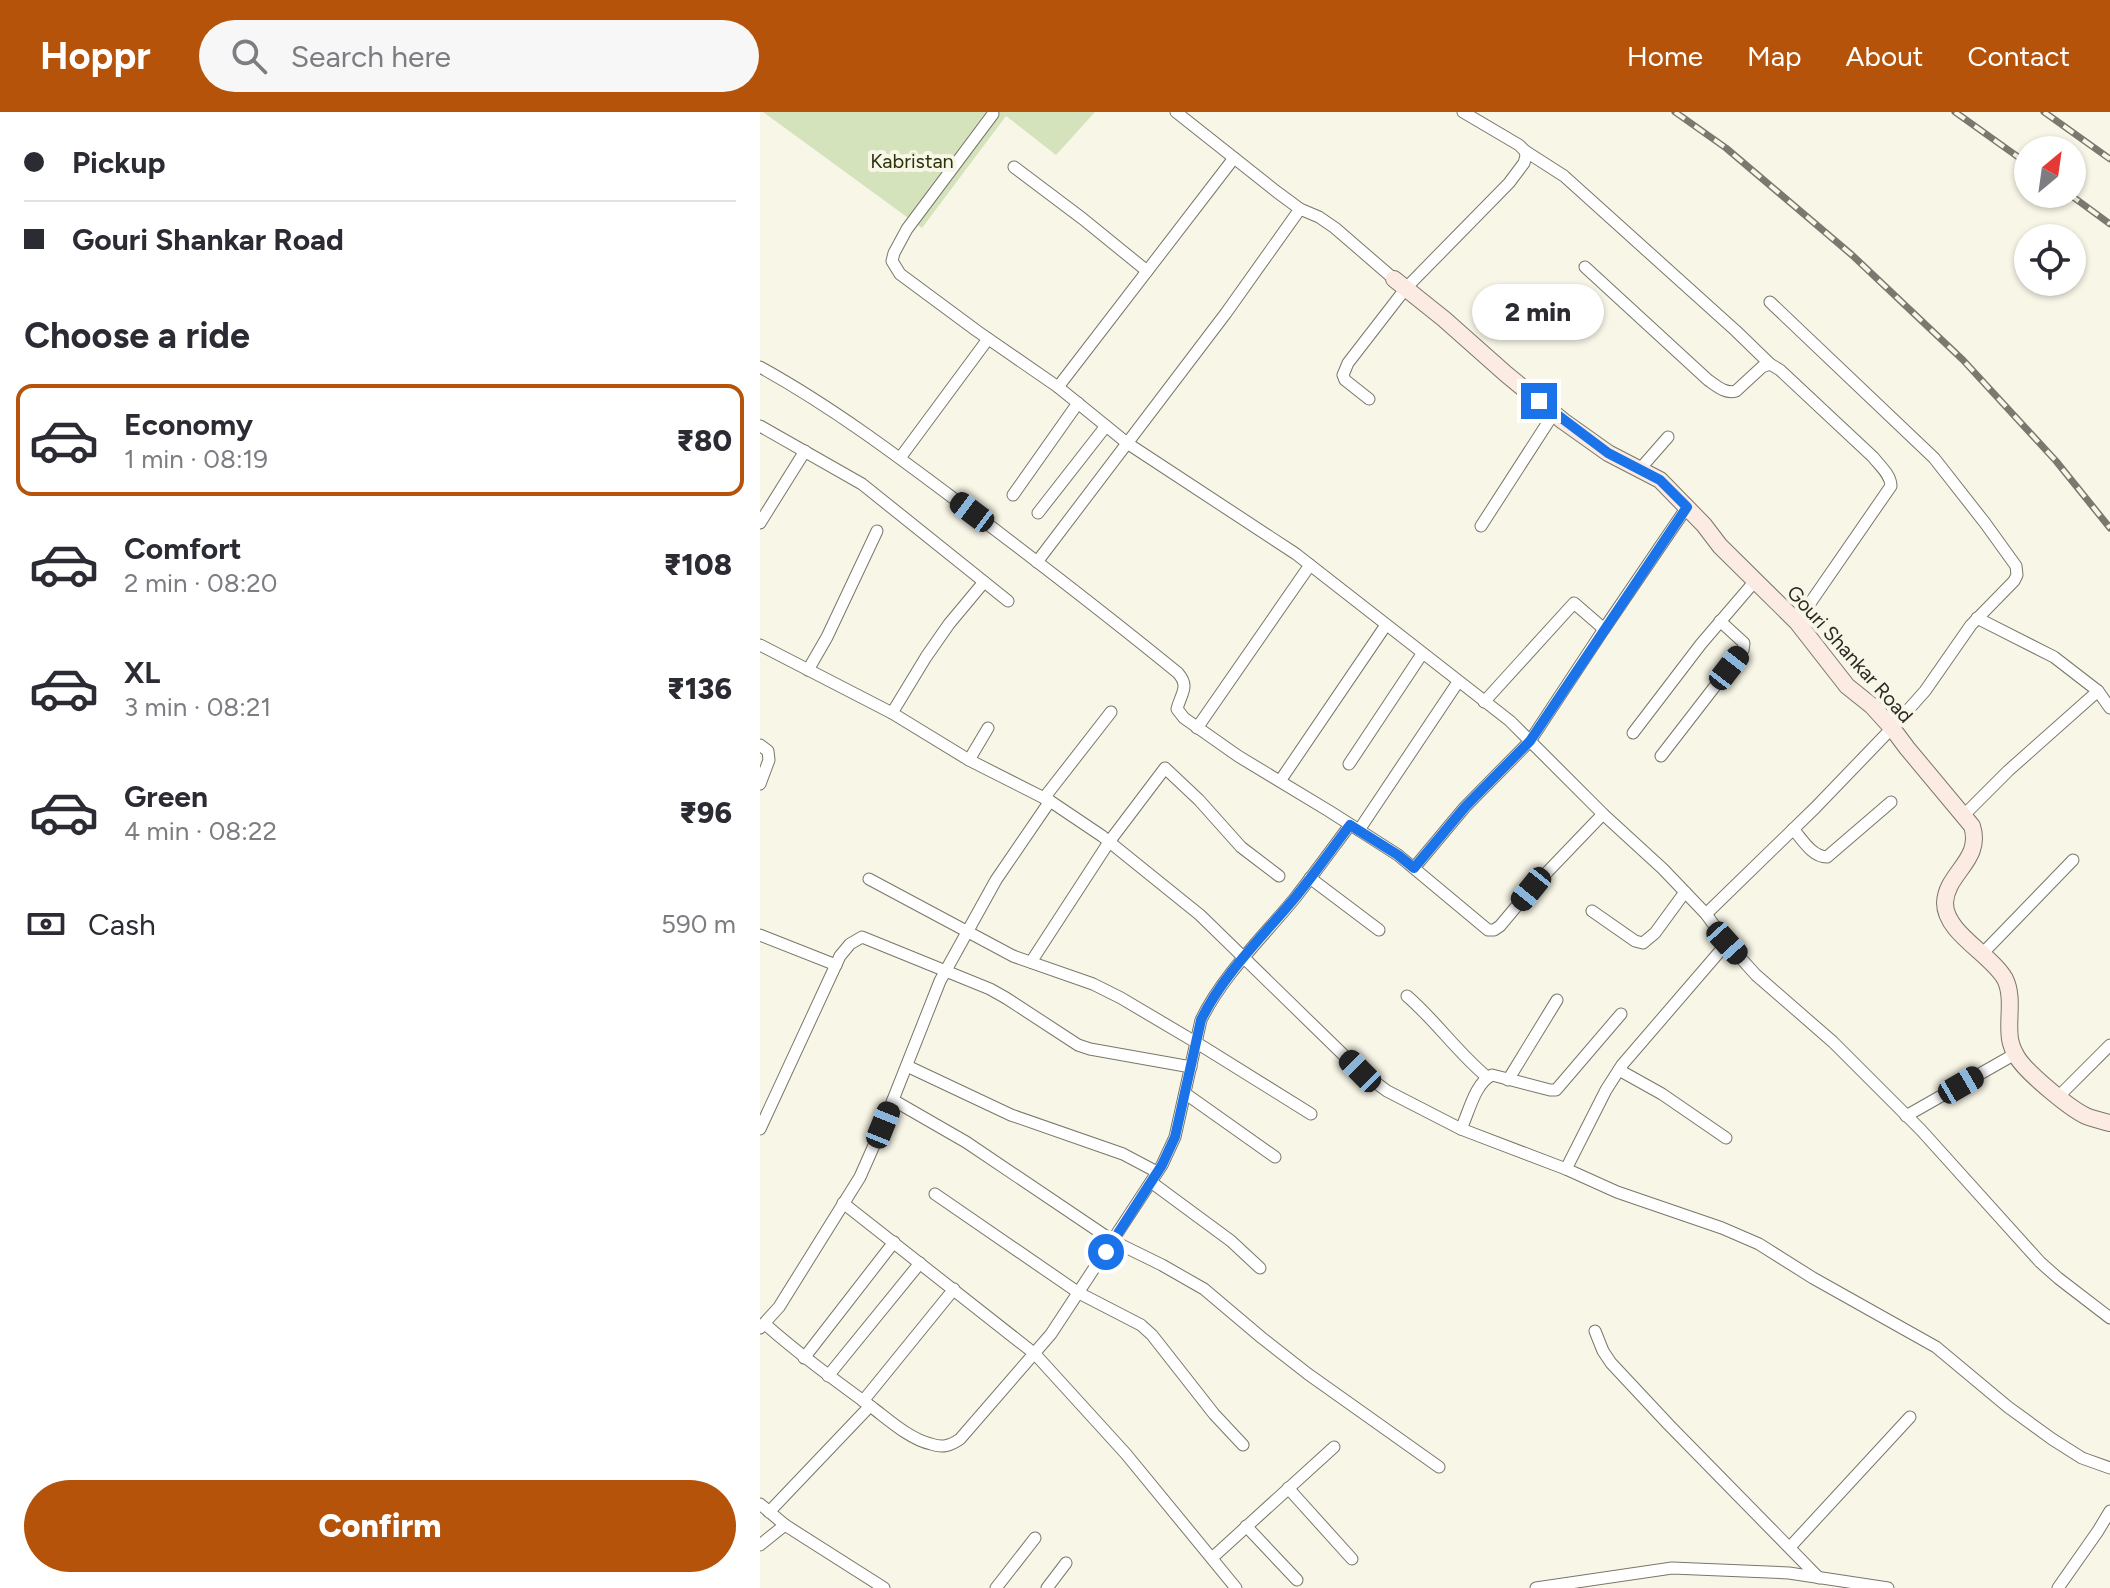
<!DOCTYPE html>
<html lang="en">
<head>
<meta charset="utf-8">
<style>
  body { margin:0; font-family:Figtree,sans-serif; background:#f7f7f7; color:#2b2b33; height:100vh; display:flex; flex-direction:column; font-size:30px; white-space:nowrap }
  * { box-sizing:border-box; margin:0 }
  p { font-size:26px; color:#7c7c81 }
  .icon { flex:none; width:44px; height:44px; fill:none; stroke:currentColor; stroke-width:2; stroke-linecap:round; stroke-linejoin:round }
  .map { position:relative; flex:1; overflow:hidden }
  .drawer { display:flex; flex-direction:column; background:#fff; width:760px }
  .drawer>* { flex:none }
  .banner { display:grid; align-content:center; height:176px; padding:0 24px; background:#fff }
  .needle { width:52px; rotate:29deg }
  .controls { position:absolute; left:1254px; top:24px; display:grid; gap:16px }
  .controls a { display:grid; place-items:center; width:72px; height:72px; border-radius:50%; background:#fff; box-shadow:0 2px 6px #0004; font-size:40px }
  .end { position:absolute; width:36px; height:36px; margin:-18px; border:10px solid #1a73e8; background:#fff; box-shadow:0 0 0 4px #fff }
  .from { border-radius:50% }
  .bubble { position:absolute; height:56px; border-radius:28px; background:#fff; box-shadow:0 2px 6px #0004; font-size:26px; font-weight:800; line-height:56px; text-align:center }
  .car { position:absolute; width:24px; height:48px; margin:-24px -12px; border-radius:10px; box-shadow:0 0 6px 2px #0007; background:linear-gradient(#222 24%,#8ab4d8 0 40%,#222 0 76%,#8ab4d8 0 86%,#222 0) }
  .banner b { display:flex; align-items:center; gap:28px; height:76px; font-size:30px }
  .banner b+b { border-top:2px solid #e1e1e2 }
  .banner i { width:20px; height:20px; background:#2b2b33 }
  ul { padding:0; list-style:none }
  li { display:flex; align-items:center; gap:24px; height:112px; margin:0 16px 12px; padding:0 8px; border:4px solid transparent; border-radius:16px }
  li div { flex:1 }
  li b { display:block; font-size:30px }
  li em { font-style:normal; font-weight:800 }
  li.on { border-color:#b45309 }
  li>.icon { width:72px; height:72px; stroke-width:1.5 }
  h2 { padding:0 24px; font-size:36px; line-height:96px }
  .pay { display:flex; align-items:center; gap:20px; height:88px; padding:0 24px; font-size:30px }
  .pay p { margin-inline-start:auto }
  .primary-button { display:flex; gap:16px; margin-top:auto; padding:16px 24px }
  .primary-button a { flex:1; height:92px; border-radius:48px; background:#b45309; color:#fff; font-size:32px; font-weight:800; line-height:92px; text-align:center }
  header { display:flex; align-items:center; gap:48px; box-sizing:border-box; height:112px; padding:0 40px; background:#b45309; color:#fff }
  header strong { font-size:38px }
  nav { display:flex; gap:44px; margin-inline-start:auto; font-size:28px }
  .search { width:560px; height:72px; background:#f7f7f7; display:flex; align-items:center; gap:20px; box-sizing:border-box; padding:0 28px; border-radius:44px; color:#7c7c81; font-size:30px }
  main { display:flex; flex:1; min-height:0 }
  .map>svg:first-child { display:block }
  .green { fill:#d5e3bc }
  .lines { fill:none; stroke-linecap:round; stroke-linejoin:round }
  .street-casing { stroke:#79776a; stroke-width:13 }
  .secondary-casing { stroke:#79776a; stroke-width:18 }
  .street { stroke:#fff; stroke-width:11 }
  .secondary { stroke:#fcebe3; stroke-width:16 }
  .rail-casing { stroke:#7a7970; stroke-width:7 }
  .rail { stroke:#f8f6e7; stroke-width:4; stroke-dasharray:12; stroke-linecap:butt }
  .route { stroke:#1a73e8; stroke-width:10 }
  .labels { text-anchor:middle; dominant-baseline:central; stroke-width:8; stroke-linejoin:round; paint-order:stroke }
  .park-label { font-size:20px; fill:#29340b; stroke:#f8f6e7 }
  .street-label { font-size:20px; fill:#2a2924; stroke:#f8f6e7 }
</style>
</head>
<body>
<header>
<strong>Hoppr</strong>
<div class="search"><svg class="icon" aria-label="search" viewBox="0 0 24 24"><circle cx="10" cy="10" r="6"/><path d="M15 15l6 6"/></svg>Search here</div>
<nav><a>Home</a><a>Map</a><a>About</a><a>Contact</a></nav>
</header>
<main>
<section class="drawer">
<div class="banner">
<b><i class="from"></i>Pickup</b>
<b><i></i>Gouri Shankar Road</b>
</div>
<h2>Choose a ride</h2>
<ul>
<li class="on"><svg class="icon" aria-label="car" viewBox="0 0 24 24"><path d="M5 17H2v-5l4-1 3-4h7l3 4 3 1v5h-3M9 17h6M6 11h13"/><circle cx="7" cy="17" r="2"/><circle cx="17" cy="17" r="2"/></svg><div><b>Economy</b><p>1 min · 08:19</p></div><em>₹80</em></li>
<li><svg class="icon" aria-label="car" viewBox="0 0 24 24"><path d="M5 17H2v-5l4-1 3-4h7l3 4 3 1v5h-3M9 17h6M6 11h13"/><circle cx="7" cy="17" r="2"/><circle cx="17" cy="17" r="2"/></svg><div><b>Comfort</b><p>2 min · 08:20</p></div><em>₹108</em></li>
<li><svg class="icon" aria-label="car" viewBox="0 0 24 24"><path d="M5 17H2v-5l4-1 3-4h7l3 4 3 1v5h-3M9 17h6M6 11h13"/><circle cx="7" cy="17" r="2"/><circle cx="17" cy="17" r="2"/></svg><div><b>XL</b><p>3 min · 08:21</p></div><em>₹136</em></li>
<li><svg class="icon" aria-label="car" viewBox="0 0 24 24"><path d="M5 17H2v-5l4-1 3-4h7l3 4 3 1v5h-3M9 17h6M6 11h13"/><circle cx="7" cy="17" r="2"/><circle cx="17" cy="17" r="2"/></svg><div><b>Green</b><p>4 min · 08:22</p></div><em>₹96</em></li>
</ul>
<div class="pay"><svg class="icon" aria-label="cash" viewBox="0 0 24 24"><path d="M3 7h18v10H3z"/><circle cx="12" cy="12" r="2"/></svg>Cash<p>590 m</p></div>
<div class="primary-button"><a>Confirm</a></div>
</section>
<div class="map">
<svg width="1350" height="1476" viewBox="0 0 1350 1476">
  <rect width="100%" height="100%" fill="#f8f6e7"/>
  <path class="green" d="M 3,0 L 335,0 L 296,43 L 246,4 L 162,116 Z"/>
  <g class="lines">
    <g class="street-casing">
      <g id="street">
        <path d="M 416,0 L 517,80 L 540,97 L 559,105 L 575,116 L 634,167"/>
        <path d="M 233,2 L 147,117 L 134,141 L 132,149 L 140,162 L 217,219 L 298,275 L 367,331 L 536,442 L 750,609 L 843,702 L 903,757 L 946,802 L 967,831 L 996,863 L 1073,930 L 1161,1018 L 1280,1150 L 1298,1166 L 1350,1206"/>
        <path d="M 765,39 L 804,64 L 976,219 L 1010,252"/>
        <path d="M 254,55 L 323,107 L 387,159"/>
        <path d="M 825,155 L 948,268 C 957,274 965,282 976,279 L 1002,255 L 1010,252 L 1020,258 L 1113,345 C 1120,354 1131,363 1131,374 L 1037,510"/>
        <path d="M 0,255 C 78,298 149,353 221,407 C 287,457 353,508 418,561 C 430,575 421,581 417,597 L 424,606 L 478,644 L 569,699 L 638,743 L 728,818 L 734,818 L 740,814 L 771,777 L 843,702"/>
        <path d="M 298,275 L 474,46"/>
        <path d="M 609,287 L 585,268 L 583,263 L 588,251 L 646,176 L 749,71 L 764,51 L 766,44 L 765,39 L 759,33 L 703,0"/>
        <path d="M 0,314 L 102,372 L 248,489"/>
        <path d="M 140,346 L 228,227"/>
        <path d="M 880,357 L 908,325"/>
        <path d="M 253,383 L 318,291"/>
        <path d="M 278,401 L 346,314"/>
        <path d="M 0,411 L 45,339"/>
        <path d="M 721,414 L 794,301"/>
        <path d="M 277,450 L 466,201 L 540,97"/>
        <path d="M 0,533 L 132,601 L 209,648 L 290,689 L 342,724 L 440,803 L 600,959 L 627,979 L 701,1017 L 806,1057 L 857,1080 L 962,1116 L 999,1132 L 1053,1166 L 1176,1235 L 1248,1295 L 1292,1327 L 1322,1346 L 1350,1356"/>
        <path d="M 48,558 L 67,525 L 117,419"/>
        <path d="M 1338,579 L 1350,596"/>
        <path d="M 724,590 L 814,491 L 844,517 L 927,395"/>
        <path d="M 132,601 L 166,545 L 189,512 L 224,470"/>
        <path d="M 437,616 L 550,453"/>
        <path d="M 873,621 L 941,532 L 995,469"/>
        <path d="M 0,633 L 8,639 L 9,648 L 0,672"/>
        <path d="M 901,644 L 983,538 L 984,531 L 960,509"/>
        <path d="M 209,648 L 228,616"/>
        <path d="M 589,652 L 662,542"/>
        <path d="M 520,669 L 626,513"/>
        <path d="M 284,686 L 351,600"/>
        <path d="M 1204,703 L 1248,659 L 1338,579 L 1294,545 L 1217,506"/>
        <path d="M 1033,717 C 1042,727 1052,745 1067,745 L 1131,690"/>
        <path d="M 599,718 L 698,570"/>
        <path d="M 654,756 L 705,695 L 770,629 L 844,517"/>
        <path d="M 550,766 L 619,818"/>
        <path d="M 109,767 L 253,844 L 333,872 L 361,886 L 437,931 L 551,1002"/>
        <path d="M 832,799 L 875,829 L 883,831 L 895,821 L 925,780"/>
        <path d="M 946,802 L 1055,696 L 1132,616 L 1165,579 L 1211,513 L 1254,469 L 1257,463 L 1256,454 L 1225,411 L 1174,346 L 1010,190"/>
        <path d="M 0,823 L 76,853"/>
        <path d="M 1222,842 L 1313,748"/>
        <path d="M 271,850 L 349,730 L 405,656 L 439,688 L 481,735 L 519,764"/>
        <path d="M 647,884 C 676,909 697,940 727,965"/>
        <path d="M 147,954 L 251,1003 L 363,1042 L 397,1060"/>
        <path d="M 859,958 L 902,982 L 966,1026"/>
        <path d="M 748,968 L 797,888"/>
        <path d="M 426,982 L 515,1045"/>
        <path d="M 1299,984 L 1350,933"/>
        <path d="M 133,988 L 206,1030 L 353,1129 L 402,1153 L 444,1177 L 502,1226 L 548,1262 L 679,1355"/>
        <path d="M 1146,1004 L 1255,942"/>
        <path d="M 0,1017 L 80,844 L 90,832 L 102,825 L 230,877 L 246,886 L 318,933 L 330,937 L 431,955"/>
        <path d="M 701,1017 C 709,1000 715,971 732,963 L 790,978 L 796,978 L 861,902"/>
        <path d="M 806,1057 L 846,978 L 862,953 L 967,831"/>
        <path d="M 391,1070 L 471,1129 L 500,1156"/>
        <path d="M 175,1082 L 319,1181 L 381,1213 L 392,1223 L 454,1302 L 483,1333"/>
        <path d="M 83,1091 L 275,1242 L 366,1342 L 476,1476"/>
        <path d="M 5,1212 C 39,1242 76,1269 113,1296 C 130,1309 150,1327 171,1332 C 182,1336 190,1334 200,1327 L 291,1222 L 402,1053 L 415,1025 L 441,908 C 462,864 504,824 535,786 C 554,762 572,737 590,713"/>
        <path d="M 0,1216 L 19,1195 L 100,1065 L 123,1013 L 180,869 L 236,768 L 290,689"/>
        <path d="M 835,1219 L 843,1239 L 851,1251 L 909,1313 L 1059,1466"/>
        <path d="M 44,1246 L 134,1130"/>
        <path d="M 68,1264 L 160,1151"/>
        <path d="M 103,1289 L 194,1177"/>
        <path d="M 528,1376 L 592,1447"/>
        <path d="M 0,1392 L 25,1413"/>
        <path d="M 9,1400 L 110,1294"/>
        <path d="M 486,1414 L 537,1468"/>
        <path d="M 0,1433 L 25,1413 L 124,1476"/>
        <path d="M 1030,1435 L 1150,1305"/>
        <path d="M 452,1446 L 574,1335"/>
        <path d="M 236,1476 L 275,1426"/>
        <path d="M 287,1476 L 306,1451"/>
        <path d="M 776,1476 L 912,1456 L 1029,1461 L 1128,1476"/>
        <path d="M 1298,1476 L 1338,1419 L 1350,1399"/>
      </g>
    </g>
    <g class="secondary-casing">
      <path id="secondary" d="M 634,167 L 684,207 L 746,262 L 803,309 L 848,341 L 900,368 L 944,413 L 960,434 L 1037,510 L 1087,574 L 1112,594 L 1132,616 L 1147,636 L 1212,714 C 1223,748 1186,761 1185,791 C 1185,821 1231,842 1245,867 C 1254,885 1247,908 1250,927 C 1251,933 1254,940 1257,945 C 1266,960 1309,996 1326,1004 C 1333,1007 1342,1009 1350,1011"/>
    </g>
    <use href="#street" class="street"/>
    <use href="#secondary" class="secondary"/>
    <g class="rail-casing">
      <g id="rail">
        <path d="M 915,0 L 966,36 L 1092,143 L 1203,248 L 1296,349 L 1350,416"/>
        <path d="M 1195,0 L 1268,52"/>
        <path d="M 1284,0 L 1350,47"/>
        <path d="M 1309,82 L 1350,112"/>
      </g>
    </g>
    <use href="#rail" class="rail"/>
  </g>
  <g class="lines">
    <path class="route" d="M 346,1140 L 402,1053 L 415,1025 L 441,908 C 462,864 502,825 533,788 C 553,764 571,738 590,713 L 638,743 L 654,756 L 705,695 L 770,629 L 927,395 L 900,368 L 848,341 L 779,289"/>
  </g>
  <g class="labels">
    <g class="park-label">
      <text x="152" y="49">Kabristan</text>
    </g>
    <g class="street-label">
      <text transform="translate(1090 542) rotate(48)">Gouri Shankar Road</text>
    </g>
  </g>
</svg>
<div class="controls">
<a><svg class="needle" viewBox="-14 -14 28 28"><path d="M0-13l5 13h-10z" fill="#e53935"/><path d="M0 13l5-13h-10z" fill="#7c7c81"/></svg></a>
<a><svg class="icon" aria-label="locate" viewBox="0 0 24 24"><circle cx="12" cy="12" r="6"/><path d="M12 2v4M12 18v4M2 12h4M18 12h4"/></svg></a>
</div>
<i class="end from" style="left:346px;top:1140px"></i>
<i class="end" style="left:779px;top:289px"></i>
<div class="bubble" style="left:712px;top:172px;width:132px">2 min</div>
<i class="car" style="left:212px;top:400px;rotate:307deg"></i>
<i class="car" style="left:969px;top:556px;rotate:38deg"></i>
<i class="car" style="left:771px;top:777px;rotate:219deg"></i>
<i class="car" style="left:967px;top:831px;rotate:138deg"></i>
<i class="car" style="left:600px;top:959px;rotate:315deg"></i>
<i class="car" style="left:1201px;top:973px;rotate:60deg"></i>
<i class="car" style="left:123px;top:1013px;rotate:22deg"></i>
</div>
</main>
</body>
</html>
